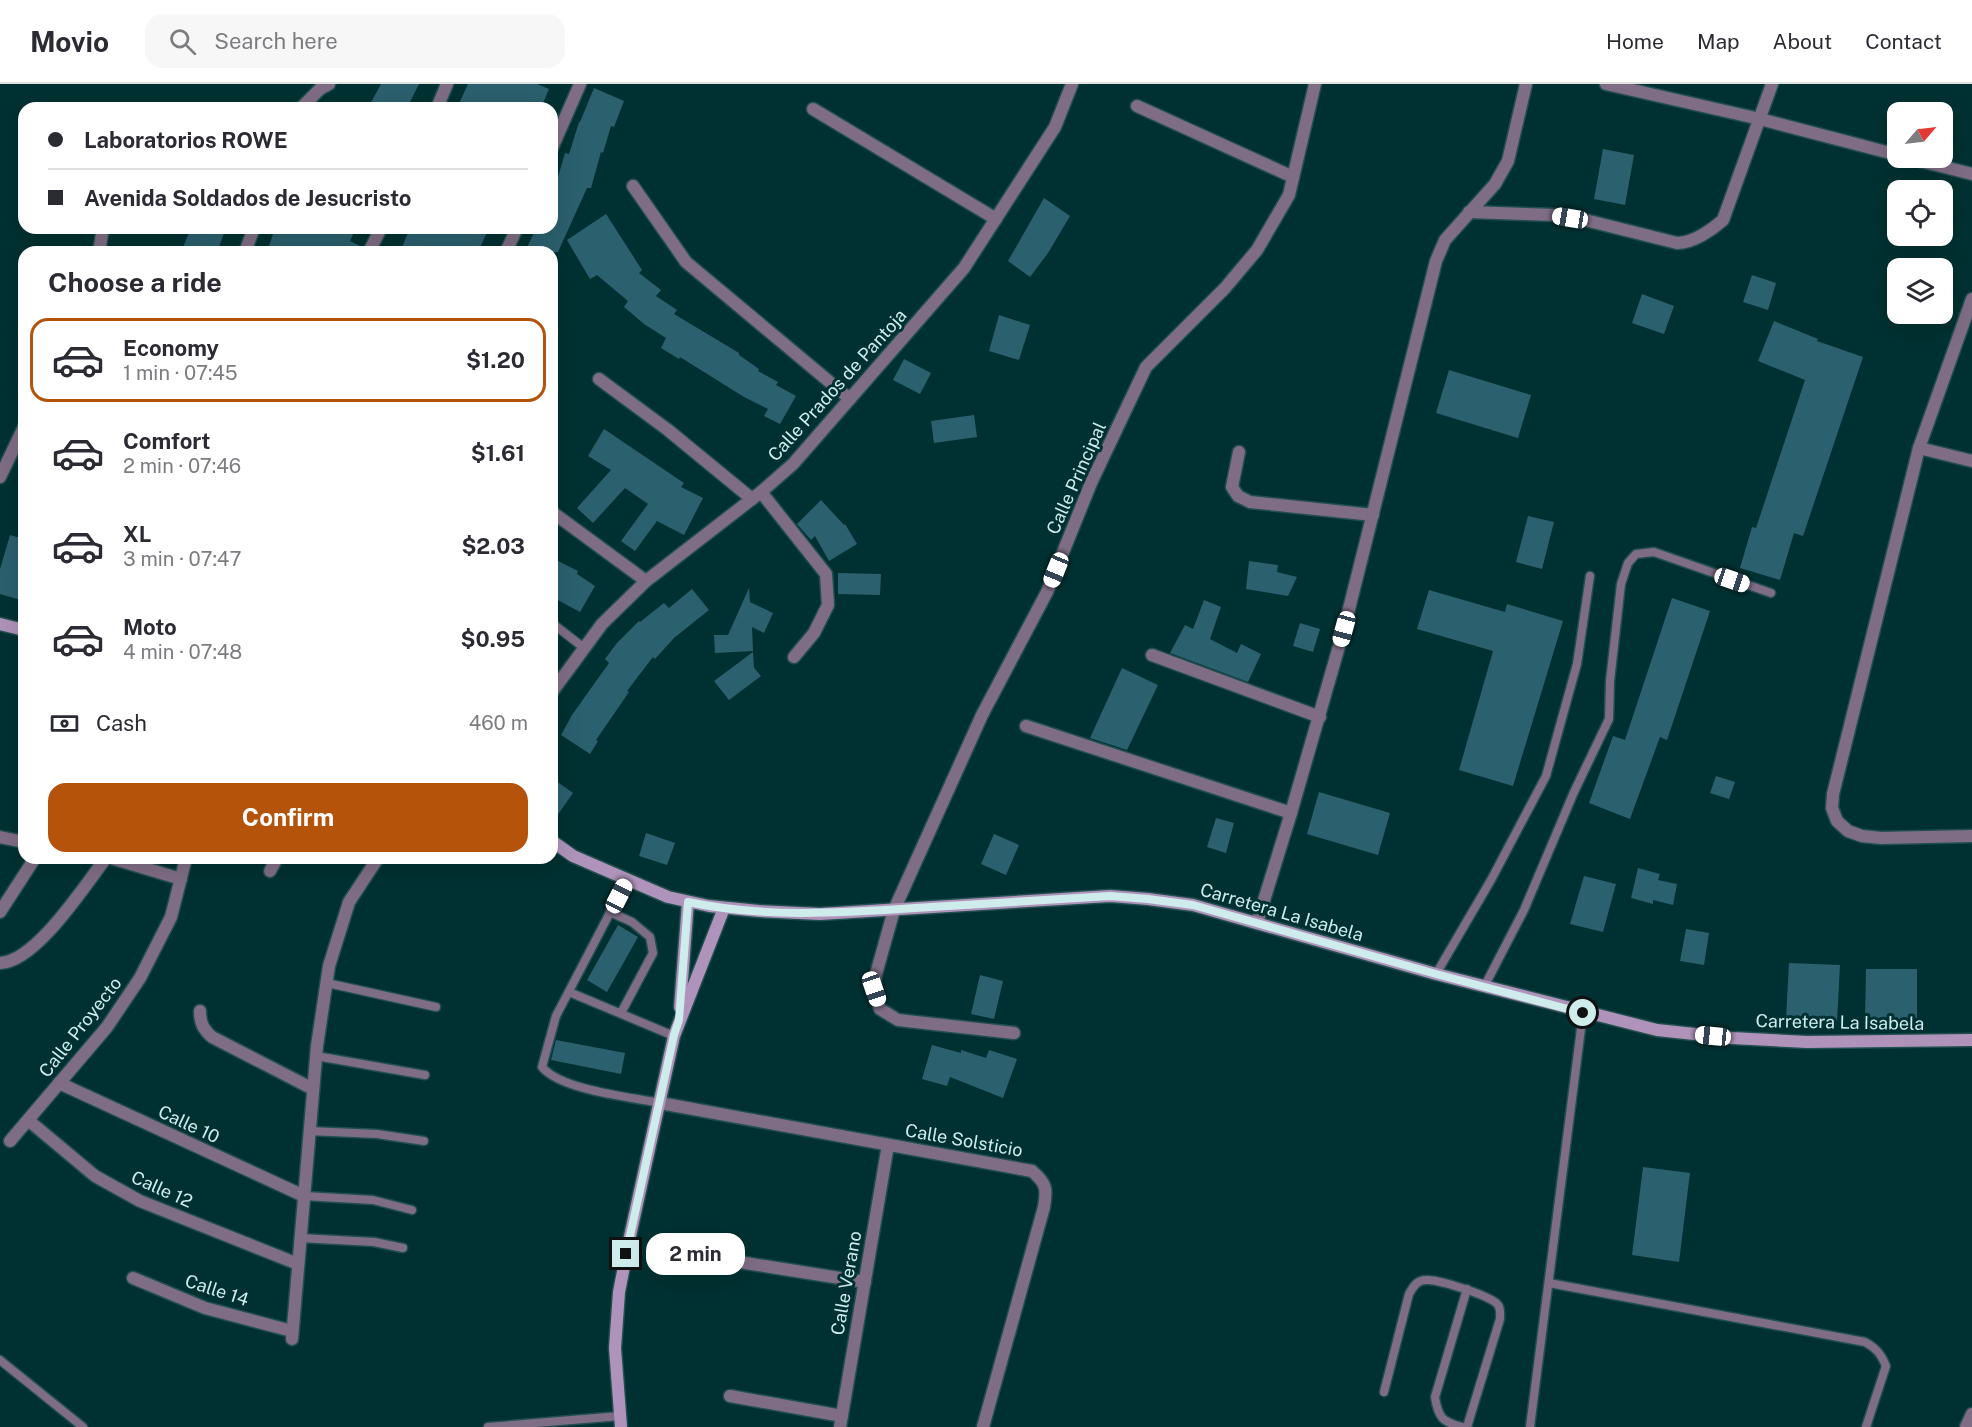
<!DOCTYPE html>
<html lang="en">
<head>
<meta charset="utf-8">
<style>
  body { margin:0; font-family:"Public Sans",sans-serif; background:#f7f7f7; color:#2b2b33; height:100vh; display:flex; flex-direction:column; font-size:22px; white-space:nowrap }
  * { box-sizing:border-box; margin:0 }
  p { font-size:20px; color:#7c7c81 }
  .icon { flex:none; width:33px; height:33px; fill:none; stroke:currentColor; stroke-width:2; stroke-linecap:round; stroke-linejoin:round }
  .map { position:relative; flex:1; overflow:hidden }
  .details { position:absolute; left:18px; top:162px; width:540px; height:618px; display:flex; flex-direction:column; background:#fff; border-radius:18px; box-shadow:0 6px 24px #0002 }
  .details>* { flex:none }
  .top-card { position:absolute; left:18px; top:18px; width:540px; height:132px; border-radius:18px; box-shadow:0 6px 24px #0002; display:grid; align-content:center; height:132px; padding:0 30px; background:#fff }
  .needle { width:39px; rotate:62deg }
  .tools { position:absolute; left:1887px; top:18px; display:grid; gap:12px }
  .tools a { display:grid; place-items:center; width:66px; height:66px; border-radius:12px; background:#fff; box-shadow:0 6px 24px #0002; font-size:30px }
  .end { position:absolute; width:27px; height:27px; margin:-14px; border:8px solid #cfecec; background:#111; box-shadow:0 0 0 3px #111 }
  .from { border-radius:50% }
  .bubble { position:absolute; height:42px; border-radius:18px; background:#fff; box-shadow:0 6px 24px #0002; font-size:20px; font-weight:700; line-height:42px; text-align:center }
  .car { position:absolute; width:18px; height:36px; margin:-18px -9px; border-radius:8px; box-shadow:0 0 4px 2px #0007; background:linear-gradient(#fff 24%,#345 0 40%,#fff 0 76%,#345 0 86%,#fff 0) }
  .top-card b { display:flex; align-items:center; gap:21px; height:57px; font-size:22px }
  .top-card b+b { border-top:2px solid #e1e1e2 }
  .top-card i { width:15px; height:15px; background:#2b2b33 }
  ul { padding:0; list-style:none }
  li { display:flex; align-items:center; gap:18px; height:84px; margin:0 12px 9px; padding:0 18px; border:3px solid transparent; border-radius:18px }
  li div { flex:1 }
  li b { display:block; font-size:22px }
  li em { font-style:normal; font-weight:700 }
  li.selected { border-color:#b45309 }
  li>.icon { width:54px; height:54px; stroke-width:1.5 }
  h2 { padding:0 30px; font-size:27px; line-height:72px }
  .pay { display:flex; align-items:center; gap:15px; height:66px; padding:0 30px; font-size:22px }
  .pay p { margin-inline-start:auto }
  .cta { display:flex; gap:12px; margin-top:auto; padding:12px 30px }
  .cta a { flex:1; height:69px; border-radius:18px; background:#b45309; color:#fff; font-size:24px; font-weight:700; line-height:69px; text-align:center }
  header { display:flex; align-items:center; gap:36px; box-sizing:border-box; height:84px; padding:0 30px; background:#fff; border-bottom:2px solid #e1e1e2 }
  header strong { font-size:28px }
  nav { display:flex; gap:33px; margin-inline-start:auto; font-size:21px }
  .search { width:420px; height:54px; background:#f7f7f7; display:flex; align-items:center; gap:15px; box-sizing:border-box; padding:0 21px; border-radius:18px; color:#7c7c81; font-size:22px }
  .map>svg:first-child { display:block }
  .building { fill:#2b606e }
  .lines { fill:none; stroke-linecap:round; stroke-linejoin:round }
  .lane-casing { stroke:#214f50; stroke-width:11 }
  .street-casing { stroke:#214f50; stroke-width:15 }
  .secondary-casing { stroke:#214f50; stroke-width:15 }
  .lane { stroke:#7f6d85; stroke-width:8 }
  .street { stroke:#7f6d85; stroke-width:12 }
  .secondary { stroke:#af93ba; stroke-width:12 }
  .route { stroke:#cfecec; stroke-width:8 }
  .labels { text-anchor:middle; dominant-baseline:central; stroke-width:6; stroke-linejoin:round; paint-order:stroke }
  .street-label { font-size:18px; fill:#cfecec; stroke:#003132 }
</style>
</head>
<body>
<header>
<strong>Movio</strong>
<div class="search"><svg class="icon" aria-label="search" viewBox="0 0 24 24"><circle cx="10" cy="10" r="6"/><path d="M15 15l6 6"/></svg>Search here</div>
<nav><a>Home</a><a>Map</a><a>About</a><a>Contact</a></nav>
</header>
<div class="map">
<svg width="1972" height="1343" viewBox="0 0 1972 1343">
  <rect width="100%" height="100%" fill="#003132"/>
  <g class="building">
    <path d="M 381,0 L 419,0 L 407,24 L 368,24 Z"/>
    <path d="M 468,0 L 537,0 L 549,5 L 541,24 L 457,24 Z"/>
    <path d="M 594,4 L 624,17 L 614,43 L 611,42 L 603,69 L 601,68 L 591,104 L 587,104 L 558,168 L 525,168 L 536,144 L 552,144 L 552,98 L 556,100 L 565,69 L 569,70 L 579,38 L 580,38 Z"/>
    <path d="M 1603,65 L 1634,71 L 1625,121 L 1594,115 Z"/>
    <path d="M 1044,114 L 1070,132 L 1048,169 L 1030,193 L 1008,177 Z"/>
    <path d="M 606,130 L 642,186 L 639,189 L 661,206 L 656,212 L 677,226 L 674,230 L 739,269 L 739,271 L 759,285 L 758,287 L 778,298 L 776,301 L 796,312 L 780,340 L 764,332 L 768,325 L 744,313 L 680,273 L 679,275 L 661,264 L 666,254 L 644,240 L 624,223 L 628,217 L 597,191 L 590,195 L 567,156 Z"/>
    <path d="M 191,144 L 226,144 L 217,168 L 181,168 Z"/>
    <path d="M 275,144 L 356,144 L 350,157 L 362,163 L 361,168 L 267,168 Z"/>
    <path d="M 410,144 L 489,144 L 478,168 L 400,168 Z"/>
    <path d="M 1752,191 L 1776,199 L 1768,226 L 1743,218 Z"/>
    <path d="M 1642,210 L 1674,222 L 1664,250 L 1632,239 Z"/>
    <path d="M 999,231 L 1030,241 L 1019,276 L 989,267 Z"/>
    <path d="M 1774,237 L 1818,255 L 1817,257 L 1863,273 L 1803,452 L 1794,449 L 1780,496 L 1740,484 L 1752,443 L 1756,444 L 1805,296 L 1758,277 Z"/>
    <path d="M 904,275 L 931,289 L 920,310 L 893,296 Z"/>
    <path d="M 1449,286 L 1531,311 L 1518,354 L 1436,329 Z"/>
    <path d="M 974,331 L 977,353 L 934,359 L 931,337 Z"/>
    <path d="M 604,345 L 684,399 L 681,403 L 703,414 L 684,451 L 657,437 L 635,467 L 621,457 L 648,420 L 625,404 L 593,439 L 577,424 L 611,386 L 588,372 Z"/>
    <path d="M 821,416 L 844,441 L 845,440 L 857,460 L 829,477 L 815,452 L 811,456 L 797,440 Z"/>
    <path d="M 1528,432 L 1554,438 L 1542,485 L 1516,478 Z"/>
    <path d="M 10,451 L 24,455 L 24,517 L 0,510 L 0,485 Z"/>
    <path d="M 558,477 L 578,487 L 577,490 L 595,502 L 580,528 L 552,513 L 552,489 Z"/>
    <path d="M 1249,477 L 1278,481 L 1277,488 L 1297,493 L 1288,512 L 1246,505 Z"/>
    <path d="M 838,489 L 881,490 L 880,511 L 838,510 Z"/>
    <path d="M 749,504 L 750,518 L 773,529 L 764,549 L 752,543 L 753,567 L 715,569 L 714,551 L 728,551 Z"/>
    <path d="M 692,505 L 709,526 L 674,554 L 655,575 L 653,573 L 627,607 L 629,608 L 596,656 L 598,657 L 590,670 L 561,651 L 572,631 L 609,579 L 605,575 L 617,559 L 639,537 L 640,538 L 664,519 L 669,524 Z"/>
    <path d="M 1429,506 L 1505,528 L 1507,520 L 1563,537 L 1513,702 L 1459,686 L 1493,567 L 1417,545 Z"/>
    <path d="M 1672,514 L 1710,527 L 1667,656 L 1660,653 L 1630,735 L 1589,719 L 1613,652 L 1625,656 Z"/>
    <path d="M 1204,516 L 1221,523 L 1210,555 L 1237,569 L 1241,560 L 1261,570 L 1248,598 L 1170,569 L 1185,541 L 1193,545 Z"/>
    <path d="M 1300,539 L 1320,545 L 1313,568 L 1293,562 Z"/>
    <path d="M 753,568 L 754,584 L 761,592 L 729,616 L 714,597 Z"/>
    <path d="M 1122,584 L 1158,601 L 1127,666 L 1090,654 Z"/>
    <path d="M 1716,692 L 1735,698 L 1729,715 L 1710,709 Z"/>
    <path d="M 552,694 L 573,709 L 552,739 Z"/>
    <path d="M 1319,708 L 1390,729 L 1378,771 L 1307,750 Z"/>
    <path d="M 1216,734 L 1234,739 L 1226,769 L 1207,763 Z"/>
    <path d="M 646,749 L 675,759 L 667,781 L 639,772 Z"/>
    <path d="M 994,750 L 1019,761 L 1006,791 L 981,780 Z"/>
    <path d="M 1638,784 L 1660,790 L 1658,796 L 1677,800 L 1673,821 L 1653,816 L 1653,820 L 1631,814 Z"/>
    <path d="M 1584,792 L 1616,800 L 1603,848 L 1570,840 Z"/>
    <path d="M 618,841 L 638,853 L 607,908 L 587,896 Z"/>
    <path d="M 1686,845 L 1709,849 L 1704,881 L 1680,877 Z"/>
    <path d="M 1789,879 L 1840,881 L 1837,938 L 1786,935 Z"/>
    <path d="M 1866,885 L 1917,885 L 1917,938 L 1865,937 Z"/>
    <path d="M 980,891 L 1003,897 L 994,935 L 971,930 Z"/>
    <path d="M 556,956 L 625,969 L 621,990 L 551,976 Z"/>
    <path d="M 932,961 L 961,969 L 961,966 L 986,974 L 989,966 L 1017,975 L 1003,1014 L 950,993 L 947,1002 L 922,995 Z"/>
    <path d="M 1643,1083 L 1690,1089 L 1679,1178 L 1632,1171 Z"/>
  </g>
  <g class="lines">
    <g class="lane-casing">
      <g id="lane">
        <path d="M 552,539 L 584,564"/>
        <path d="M 627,796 L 556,932 L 542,983 C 561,1006 630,1013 660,1019"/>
        <path d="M 610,828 L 632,838 L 650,853 L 653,869 L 621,929"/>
        <path d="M 1436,890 L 1491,796 L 1546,692 L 1577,580 L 1590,492"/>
        <path d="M 327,899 L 436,923"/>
        <path d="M 1484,903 L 1524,826 L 1574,708 L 1609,635 L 1610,597 L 1621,500 L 1628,479 L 1636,470 L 1654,468 L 1771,509"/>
        <path d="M 569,908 L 674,952"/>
        <path d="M 316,972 L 425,991"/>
        <path d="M 309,1047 L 377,1050 L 424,1057"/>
        <path d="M 304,1112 L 373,1116 L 412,1126"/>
        <path d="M 300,1154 L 374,1158 L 403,1164"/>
        <path d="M 1549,1199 L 1865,1258 C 1876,1264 1881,1270 1886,1282 L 1866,1343"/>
        <path d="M 0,1276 L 83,1343"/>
        <path d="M 1384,1308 L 1409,1210 C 1413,1203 1417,1196 1426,1196 C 1437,1195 1492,1212 1498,1221 C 1501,1225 1500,1230 1500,1235 L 1467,1343"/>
        <path d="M 488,1343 L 620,1332"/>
        <path d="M 1462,1343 C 1442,1338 1438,1333 1435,1313 L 1467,1205"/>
        <path d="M 1530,1343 L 1583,929"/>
      </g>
    </g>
    <g class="street-casing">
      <g id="street">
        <path d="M 1606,0 L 1760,35 L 1898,71"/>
        <path d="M 1137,22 L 1293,93"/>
        <path d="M 301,24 L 320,5 L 329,0"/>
        <path d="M 437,24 L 447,0"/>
        <path d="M 813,25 L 996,135"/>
        <path d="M 552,64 L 580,0"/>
        <path d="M 1908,74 L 1972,90"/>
        <path d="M 633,102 L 686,178 L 850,315"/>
        <path d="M 1469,128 L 1555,131 L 1585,136 L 1677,159 C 1693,159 1712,146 1723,136 L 1772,0"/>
        <path d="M 99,168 L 103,144"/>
        <path d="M 245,168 L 254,144"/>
        <path d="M 369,168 L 381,144"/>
        <path d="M 506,168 L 517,144"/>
        <path d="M 1972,215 L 1919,364 L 1833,710 L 1832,724 L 1837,737 L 1848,747 L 1862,752 L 1881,754 L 1972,752"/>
        <path d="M 599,295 L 668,346 L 752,415"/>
        <path d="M 1919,364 L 1972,377"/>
        <path d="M 1239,368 L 1232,403 L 1238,412 L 1250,418 L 1373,431"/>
        <path d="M 0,393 L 24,343"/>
        <path d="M 761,408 L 826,490 L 828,521 L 814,549 L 794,573"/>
        <path d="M 552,428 L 646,497"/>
        <path d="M 1152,571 L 1320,633"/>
        <path d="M 552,608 L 602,540 L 646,497 L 761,408 L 793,380 L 964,184 L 1055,43 L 1072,0"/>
        <path d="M 1026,642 L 1291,729"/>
        <path d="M 0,753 L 24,758"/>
        <path d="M 111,774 L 181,795"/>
        <path d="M 270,787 L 277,774"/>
        <path d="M 0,828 L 35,774"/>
        <path d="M 1257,839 L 1291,729 L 1344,545 L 1436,177 L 1445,156 L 1495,100 L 1508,77 L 1526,0"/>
        <path d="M 0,879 C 36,878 85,801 106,774"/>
        <path d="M 200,927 C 200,939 203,945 212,953 L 313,1005"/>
        <path d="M 1014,949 L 898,936 L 880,925 L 874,905 L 876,890 L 894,826 L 982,631 L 1047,508 L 1091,399 L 1146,283 L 1225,204 L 1257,166 L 1289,111 L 1315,0"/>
        <path d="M 59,999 L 304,1112"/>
        <path d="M 660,1019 L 1032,1087 C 1047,1100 1047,1105 1044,1123 L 983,1343"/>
        <path d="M 28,1036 L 95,1092 L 140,1117 L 298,1180"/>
        <path d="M 10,1057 L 107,943 L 140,894 L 171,833 L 186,774"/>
        <path d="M 745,1179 L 865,1198"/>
        <path d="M 133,1194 L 205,1224 L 292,1247"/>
        <path d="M 292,1255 L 317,962 L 329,882 L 349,818 L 378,774"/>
        <path d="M 730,1312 L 842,1332"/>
        <path d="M 840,1343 L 888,1061"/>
        <path d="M 1966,1343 L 1972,1330"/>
      </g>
    </g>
    <g class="secondary-casing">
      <g id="secondary">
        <path d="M 0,540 L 24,546"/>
        <path d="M 552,757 L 573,772 L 668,813 L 709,822 L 759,827 L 820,830 L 1110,812 L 1148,815 L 1193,821 L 1436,890 L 1657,946 L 1732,954 L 1807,958 L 1972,956"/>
        <path d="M 680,923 L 688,818"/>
        <path d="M 621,1343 L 615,1264 L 619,1208 L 630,1152 L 674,952 L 724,824"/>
      </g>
    </g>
    <use href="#lane" class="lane"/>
    <use href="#street" class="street"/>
    <use href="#secondary" class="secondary"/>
  </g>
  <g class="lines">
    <path class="route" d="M 626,1170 L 674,951 L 679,936 L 688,818 C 763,834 839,829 915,824 C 980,820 1045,816 1110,812 L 1148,815 L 1193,821 L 1436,890 L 1583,929"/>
  </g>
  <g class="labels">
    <g class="street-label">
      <text transform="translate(837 301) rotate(-48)">Calle Prados de Pantoja</text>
      <text transform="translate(1076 394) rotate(-66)">Calle Principal</text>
      <text transform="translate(1282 828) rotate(16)">Carretera La Isabela</text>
      <text transform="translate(1840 938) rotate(1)">Carretera La Isabela</text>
      <text transform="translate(80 943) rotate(-52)">Calle Proyecto</text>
      <text transform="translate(189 1040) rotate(25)">Calle 10</text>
      <text transform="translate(964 1056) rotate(10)">Calle Solsticio</text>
      <text transform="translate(162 1105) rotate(24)">Calle 12</text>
      <text transform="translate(846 1199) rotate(-80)">Calle Verano</text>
      <text transform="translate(217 1206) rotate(18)">Calle 14</text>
    </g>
  </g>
</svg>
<div class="tools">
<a><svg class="needle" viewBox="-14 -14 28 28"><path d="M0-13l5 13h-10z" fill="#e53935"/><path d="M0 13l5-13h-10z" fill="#7c7c81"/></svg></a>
<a><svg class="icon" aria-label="locate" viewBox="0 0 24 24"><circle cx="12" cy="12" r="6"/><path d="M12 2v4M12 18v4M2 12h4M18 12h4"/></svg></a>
<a><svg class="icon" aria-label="layers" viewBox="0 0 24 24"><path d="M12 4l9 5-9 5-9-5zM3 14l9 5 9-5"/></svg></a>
</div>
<i class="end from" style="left:1583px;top:929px"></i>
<i class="end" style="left:626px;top:1170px"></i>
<div class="bubble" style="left:646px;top:1149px;width:99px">2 min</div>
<i class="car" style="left:1570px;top:134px;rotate:279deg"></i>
<i class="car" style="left:1056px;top:486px;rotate:202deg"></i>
<i class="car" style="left:1732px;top:496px;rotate:109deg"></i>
<i class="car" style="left:1344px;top:545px;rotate:195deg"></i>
<i class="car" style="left:619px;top:812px;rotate:27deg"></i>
<i class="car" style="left:874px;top:905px;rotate:161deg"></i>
<i class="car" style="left:1713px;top:952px;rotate:276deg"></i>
<div class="top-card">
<b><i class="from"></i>Laboratorios ROWE</b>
<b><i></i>Avenida Soldados de Jesucristo</b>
</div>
<section class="details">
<h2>Choose a ride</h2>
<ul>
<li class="selected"><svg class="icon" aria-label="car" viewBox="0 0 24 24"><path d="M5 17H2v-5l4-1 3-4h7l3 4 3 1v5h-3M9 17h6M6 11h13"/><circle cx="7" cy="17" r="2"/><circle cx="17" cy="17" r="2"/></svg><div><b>Economy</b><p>1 min · 07:45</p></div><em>$1.20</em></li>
<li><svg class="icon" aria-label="car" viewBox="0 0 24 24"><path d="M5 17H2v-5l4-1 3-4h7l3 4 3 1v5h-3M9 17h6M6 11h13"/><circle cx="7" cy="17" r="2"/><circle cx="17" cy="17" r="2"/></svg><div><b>Comfort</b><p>2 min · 07:46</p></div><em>$1.61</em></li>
<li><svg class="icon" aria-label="car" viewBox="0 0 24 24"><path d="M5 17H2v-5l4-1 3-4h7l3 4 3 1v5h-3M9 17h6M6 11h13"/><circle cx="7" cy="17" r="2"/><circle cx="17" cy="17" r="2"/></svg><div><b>XL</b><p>3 min · 07:47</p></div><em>$2.03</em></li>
<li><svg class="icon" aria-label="car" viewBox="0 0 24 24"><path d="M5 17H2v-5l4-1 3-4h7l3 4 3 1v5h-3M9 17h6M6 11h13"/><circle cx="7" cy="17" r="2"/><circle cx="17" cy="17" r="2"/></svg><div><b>Moto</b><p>4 min · 07:48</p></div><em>$0.95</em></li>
</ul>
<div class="pay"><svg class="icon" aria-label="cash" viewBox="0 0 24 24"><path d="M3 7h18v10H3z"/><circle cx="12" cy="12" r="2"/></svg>Cash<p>460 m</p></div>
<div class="cta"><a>Confirm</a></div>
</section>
</div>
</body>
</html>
